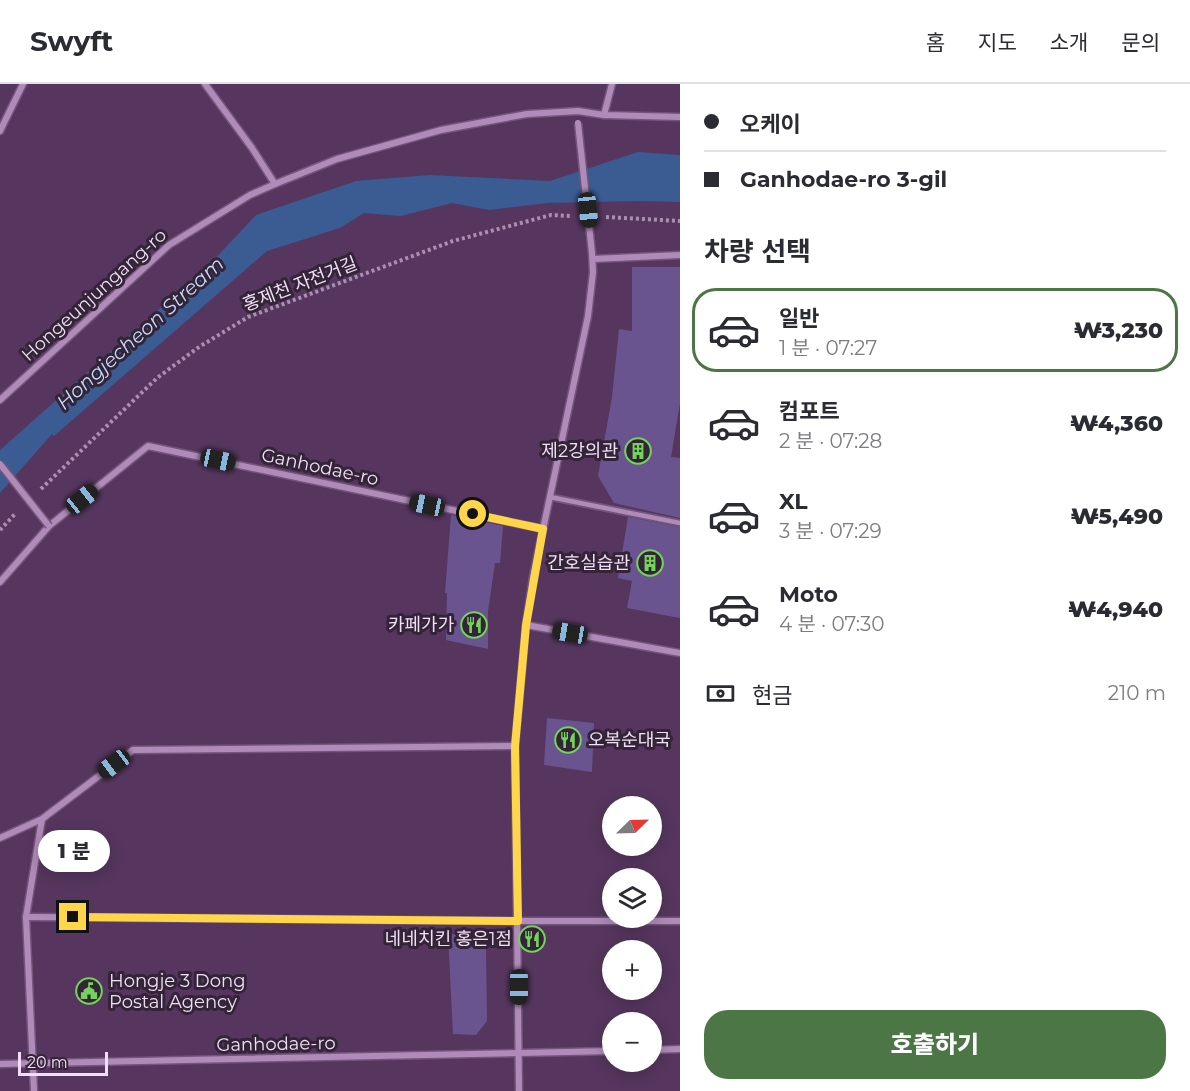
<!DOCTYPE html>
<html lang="ko">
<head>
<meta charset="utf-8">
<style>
  body { margin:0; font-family:Montserrat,"Noto Sans KR",sans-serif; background:#f7f7f7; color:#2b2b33; height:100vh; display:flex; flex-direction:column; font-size:22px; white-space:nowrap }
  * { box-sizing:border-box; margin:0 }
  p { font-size:20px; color:#7c7c81 }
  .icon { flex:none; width:33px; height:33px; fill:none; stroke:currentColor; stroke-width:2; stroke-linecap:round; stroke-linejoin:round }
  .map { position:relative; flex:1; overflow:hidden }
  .side { display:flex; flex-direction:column; background:#fff; width:510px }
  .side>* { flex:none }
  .hud { display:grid; align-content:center; height:132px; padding:0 24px; background:#fff }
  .needle { width:39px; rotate:67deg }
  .tools { position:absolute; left:602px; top:712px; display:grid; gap:12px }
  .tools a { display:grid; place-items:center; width:60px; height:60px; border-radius:50%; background:#fff; box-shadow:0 3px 15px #0003; font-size:30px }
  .scale { position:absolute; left:18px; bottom:15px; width:90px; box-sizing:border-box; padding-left:6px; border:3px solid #f1def6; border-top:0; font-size:16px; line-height:21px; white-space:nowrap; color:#f1def6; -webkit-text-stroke:4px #332437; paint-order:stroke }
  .end { position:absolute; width:27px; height:27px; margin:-14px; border:8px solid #ffd54a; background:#111; box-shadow:0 0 0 3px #111 }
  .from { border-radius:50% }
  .bubble { position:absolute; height:42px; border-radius:21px; background:#fff; box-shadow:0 3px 15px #0003; font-size:20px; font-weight:800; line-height:42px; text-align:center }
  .car { position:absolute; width:18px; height:36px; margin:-18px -9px; border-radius:8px; box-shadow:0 0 4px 2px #0007; background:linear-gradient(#222 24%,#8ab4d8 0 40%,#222 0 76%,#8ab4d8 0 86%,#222 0) }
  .hud b { display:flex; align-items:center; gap:21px; height:57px; font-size:22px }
  .hud b+b { border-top:2px solid #e1e1e2 }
  .hud i { width:15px; height:15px; background:#2b2b33 }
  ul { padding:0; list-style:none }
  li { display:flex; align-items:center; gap:18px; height:84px; margin:0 12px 9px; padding:0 12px; border:3px solid transparent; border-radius:24px }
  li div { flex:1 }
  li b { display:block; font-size:22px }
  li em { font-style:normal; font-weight:800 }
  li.current { border-color:#4c7645 }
  li>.icon { width:54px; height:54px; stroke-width:1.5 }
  h2 { padding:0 24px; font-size:27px; line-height:72px }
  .pay { display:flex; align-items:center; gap:15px; height:66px; padding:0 24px; font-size:22px }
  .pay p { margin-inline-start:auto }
  .action { display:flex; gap:12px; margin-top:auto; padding:12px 24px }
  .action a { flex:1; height:69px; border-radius:24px; background:#4c7645; color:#fff; font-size:24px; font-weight:800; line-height:69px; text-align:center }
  header { display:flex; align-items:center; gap:36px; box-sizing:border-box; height:84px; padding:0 30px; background:#fff; border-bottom:2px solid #e1e1e2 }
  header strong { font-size:28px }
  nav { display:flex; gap:33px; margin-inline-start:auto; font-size:21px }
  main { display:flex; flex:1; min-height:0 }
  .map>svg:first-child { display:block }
  .water { fill:#3a5c93 }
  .building { fill:#695490 }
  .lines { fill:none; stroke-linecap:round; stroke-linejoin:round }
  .lane-casing { stroke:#725679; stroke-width:8 }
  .street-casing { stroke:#725679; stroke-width:9 }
  .path { stroke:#a990b0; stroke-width:4; stroke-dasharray:3 3; stroke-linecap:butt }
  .lane { stroke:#b08bb9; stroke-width:4.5 }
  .street { stroke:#b08bb9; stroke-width:6 }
  .street-bridge-casing { stroke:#725679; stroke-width:9; stroke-linecap:butt }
  .street-bridge { stroke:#b08bb9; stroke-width:6 }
  .route { stroke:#ffd54a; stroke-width:8 }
  .labels { text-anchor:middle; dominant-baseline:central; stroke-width:6; stroke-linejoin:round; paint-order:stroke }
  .street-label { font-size:18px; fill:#f1def6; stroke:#332437 }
  .poi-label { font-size:18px; fill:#f1def6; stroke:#332437; text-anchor:end }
  .water-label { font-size:20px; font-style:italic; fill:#c5dafb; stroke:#332437 }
</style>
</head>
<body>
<header>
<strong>Swyft</strong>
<nav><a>홈</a><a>지도</a><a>소개</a><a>문의</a></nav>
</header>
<main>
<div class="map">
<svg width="680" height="1007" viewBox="0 0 680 1007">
  <rect width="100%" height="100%" fill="#56365e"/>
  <path class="water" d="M 638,68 L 680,71 L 680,118 L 639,117 L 548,119 L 489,126 L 452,119 L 401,132 L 364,129 L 340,144 L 267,167 L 54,352 L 52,350 L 0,409 L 0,366 L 211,179 L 256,131 L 356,97 L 430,91 L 550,97 Z"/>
  <g class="building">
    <path d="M 632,183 L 680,183 L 680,319 L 671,373 L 680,374 L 680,434 L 614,419 L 598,392 L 612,313 L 619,245 L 632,247 Z"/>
    <path d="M 451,431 L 503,442 L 500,479 L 495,479 L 488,527 L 488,565 L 446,556 L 447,509 L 445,509 Z"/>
    <path d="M 628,433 L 680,443 L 680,534 L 627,524 L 632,497 L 618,494 Z"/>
    <path d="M 547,634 L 594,639 L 592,688 L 544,681 Z"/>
    <path d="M 448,850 L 476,851 L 486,863 L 487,937 L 476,951 L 453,950 Z"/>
  </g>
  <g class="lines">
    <g class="lane-casing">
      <path id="lane" d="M 550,413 L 680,439"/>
    </g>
    <g class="street-casing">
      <g id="street">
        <path d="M 205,0 L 252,64 L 275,100"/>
        <path d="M 604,31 L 612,0"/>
        <path d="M 0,47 L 23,0"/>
        <path d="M 593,175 L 680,171"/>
        <path d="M 0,316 L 169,161 L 250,111 L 275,100 L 337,75 L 441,46 L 527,30 L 578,27 L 604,31 L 680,33"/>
        <path d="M 0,498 L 49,442 L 148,362 L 543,445"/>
        <path d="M 526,541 L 680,569"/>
        <path d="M 0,754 L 42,735 L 133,666 L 515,662"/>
        <path d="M 26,833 L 518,837 L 680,837"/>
        <path d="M 651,966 L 680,965"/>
        <path d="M 0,980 L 612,967"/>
        <path d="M 34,1007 L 26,833 L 42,735"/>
        <path d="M 519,1007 L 515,662 L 526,541 L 533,493 L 588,232 L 593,188 L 592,169"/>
      </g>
    </g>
    <g class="path">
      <path d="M 606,133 L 680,137"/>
      <path d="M 41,405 L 157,294 L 199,263 L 248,233 L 453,157 L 551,131 L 571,132"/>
      <path d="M 0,446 L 16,429"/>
    </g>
    <use href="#lane" class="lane"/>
    <use href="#street" class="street"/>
    <g class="street-bridge-casing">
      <g id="street-bridge">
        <path d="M 578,39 L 592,169"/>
        <path d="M 0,380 L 49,442"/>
      </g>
    </g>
    <use href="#street-bridge" class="street-bridge"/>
  </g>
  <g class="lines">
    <path class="route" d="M 73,833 L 518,837 L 515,662 L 526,541 L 543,445 L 473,430"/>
  </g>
  <defs>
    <g id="building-ring" transform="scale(1.35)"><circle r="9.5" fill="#332437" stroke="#75d25b" stroke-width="1.5"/><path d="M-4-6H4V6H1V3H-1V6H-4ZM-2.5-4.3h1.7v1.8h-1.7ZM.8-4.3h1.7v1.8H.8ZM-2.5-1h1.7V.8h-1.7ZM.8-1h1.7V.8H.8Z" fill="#75d25b"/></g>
    <g id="restaurant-ring" transform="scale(1.35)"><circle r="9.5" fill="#332437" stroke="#75d25b" stroke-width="1.5"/><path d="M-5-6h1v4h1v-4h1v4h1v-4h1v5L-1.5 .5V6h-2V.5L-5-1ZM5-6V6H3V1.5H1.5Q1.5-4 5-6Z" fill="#75d25b"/></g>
    <g id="civic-ring" transform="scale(1.35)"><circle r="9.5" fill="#332437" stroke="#75d25b" stroke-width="1.5"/><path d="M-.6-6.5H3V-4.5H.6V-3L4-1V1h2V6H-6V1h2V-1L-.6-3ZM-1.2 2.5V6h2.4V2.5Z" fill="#75d25b"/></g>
  </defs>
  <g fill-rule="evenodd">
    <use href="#building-ring" x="638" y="367"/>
    <use href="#building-ring" x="650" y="479"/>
    <use href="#restaurant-ring" x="474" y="541"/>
    <use href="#restaurant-ring" x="568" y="656"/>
    <use href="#restaurant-ring" x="532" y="855"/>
    <use href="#civic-ring" x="89" y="907"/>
  </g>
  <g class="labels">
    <g class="street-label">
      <text transform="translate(300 200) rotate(-21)">홍제천 자전거길</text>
      <text transform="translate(94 211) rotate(-42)">Hongeunjungang-ro</text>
      <text transform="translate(320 383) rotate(12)">Ganhodae-ro</text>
      <text transform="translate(276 960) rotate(-1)">Ganhodae-ro</text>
    </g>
    <g class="poi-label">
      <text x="618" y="367">제2강의관</text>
      <text x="630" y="479">간호실습관</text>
      <text x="454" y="541">카페가가</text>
      <text x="588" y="656" text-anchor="start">오복순대국</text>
      <text x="512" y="855">네네치킨 홍은1점</text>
      <text x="109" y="897" text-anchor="start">Hongje 3 Dong<tspan x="109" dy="21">Postal Agency</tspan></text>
    </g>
    <g class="water-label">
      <text transform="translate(140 249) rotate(-42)">Hongjecheon Stream</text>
    </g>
  </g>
</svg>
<div class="tools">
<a><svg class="needle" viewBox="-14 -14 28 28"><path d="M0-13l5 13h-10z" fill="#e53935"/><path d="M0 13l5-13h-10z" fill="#7c7c81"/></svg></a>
<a><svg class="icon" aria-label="layers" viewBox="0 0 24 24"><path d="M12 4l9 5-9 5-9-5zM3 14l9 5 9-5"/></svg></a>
<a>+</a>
<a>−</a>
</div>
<div class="scale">20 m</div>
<i class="end from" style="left:473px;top:430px"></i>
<i class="end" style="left:73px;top:833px"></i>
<div class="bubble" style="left:38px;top:746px;width:72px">1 분</div>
<i class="car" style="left:588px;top:126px;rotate:174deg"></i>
<i class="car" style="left:218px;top:376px;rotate:102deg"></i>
<i class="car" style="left:82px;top:415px;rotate:51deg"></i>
<i class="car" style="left:427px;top:421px;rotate:282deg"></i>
<i class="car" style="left:570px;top:549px;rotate:280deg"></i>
<i class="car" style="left:114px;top:680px;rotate:233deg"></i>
<i class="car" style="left:519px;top:903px;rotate:180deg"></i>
</div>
<section class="side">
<div class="hud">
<b><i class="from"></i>오케이</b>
<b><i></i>Ganhodae-ro 3-gil</b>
</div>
<h2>차량 선택</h2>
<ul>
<li class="current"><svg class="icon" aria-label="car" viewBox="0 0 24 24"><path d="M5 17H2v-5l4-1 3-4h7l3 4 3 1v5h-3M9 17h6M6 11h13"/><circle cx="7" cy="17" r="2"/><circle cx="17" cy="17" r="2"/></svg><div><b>일반</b><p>1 분 · 07:27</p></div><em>₩3,230</em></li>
<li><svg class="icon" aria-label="car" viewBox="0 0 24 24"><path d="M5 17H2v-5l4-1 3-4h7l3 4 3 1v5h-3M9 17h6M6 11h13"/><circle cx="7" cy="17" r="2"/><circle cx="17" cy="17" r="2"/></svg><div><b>컴포트</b><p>2 분 · 07:28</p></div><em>₩4,360</em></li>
<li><svg class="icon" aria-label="car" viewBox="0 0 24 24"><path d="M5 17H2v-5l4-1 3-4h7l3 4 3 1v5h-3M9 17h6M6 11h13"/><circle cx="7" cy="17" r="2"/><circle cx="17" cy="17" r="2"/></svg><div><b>XL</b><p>3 분 · 07:29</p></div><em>₩5,490</em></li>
<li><svg class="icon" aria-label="car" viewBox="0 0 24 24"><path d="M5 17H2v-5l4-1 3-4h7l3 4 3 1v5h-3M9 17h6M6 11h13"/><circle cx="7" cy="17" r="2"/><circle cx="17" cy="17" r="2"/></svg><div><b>Moto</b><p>4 분 · 07:30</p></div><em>₩4,940</em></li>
</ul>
<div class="pay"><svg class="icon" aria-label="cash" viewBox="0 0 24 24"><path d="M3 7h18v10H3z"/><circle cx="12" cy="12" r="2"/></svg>현금<p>210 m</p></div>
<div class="action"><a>호출하기</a></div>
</section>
</main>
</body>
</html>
